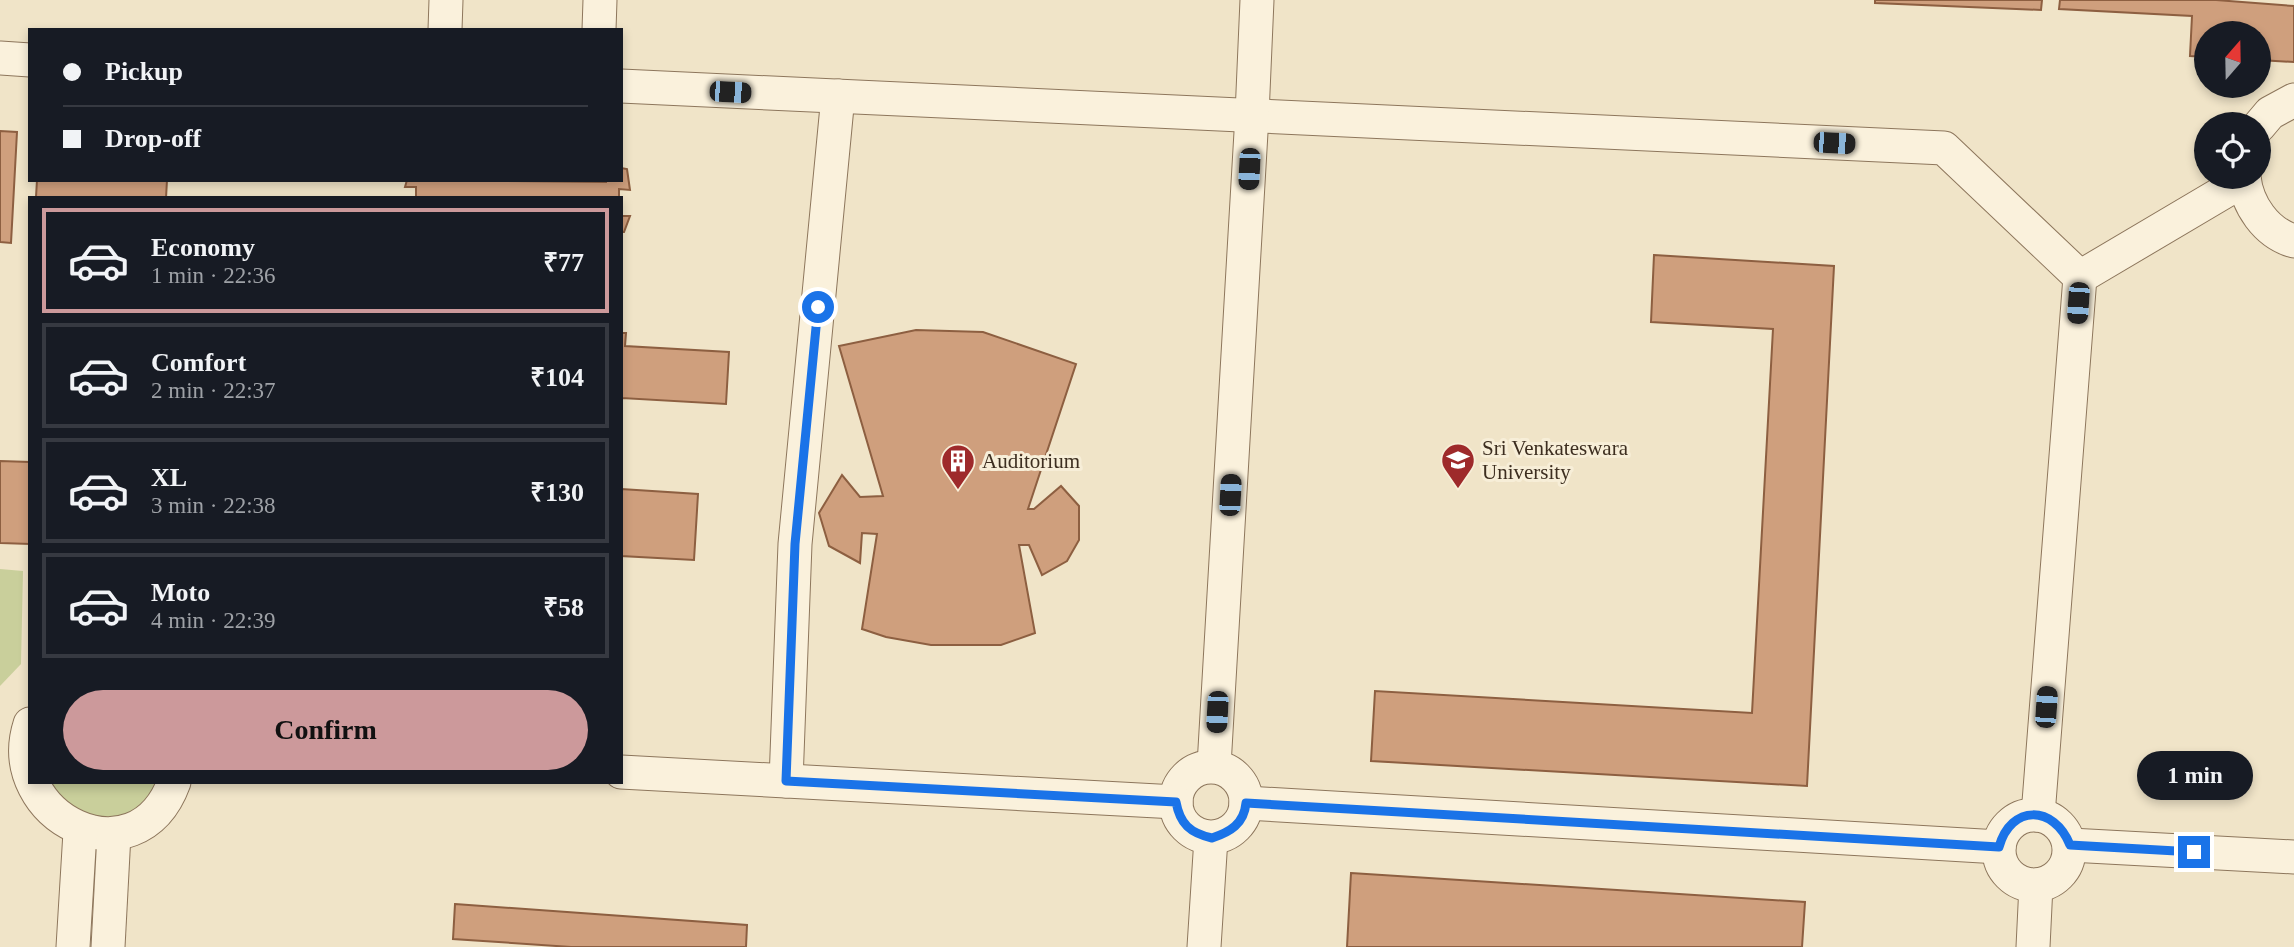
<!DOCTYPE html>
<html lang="en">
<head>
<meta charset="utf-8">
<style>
  body { margin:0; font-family:"Times New Roman",serif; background:#242831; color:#f1f3f6; height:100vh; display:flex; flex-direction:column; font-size:26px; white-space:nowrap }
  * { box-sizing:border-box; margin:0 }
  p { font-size:23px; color:#9ea1a6 }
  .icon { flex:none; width:38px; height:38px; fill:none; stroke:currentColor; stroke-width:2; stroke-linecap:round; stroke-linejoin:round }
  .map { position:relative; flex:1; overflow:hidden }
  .side { position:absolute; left:28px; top:196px; width:595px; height:588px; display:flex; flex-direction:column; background:#171b24; border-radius:0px; box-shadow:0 4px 10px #0003 }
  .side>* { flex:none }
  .hud { position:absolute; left:28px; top:28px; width:595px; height:154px; border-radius:0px; box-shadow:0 4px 10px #0003; display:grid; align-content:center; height:154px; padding:0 35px; background:#171b24 }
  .needle { width:46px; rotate:20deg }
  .tools { position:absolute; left:2194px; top:21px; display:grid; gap:14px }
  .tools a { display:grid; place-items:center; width:77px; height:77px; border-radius:50%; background:#171b24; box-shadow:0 4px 10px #0003; font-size:35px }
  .end { position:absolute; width:32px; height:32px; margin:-16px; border:9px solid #1a73e8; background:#fff; box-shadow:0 0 0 4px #fff }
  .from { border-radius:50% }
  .bubble { position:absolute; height:49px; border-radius:24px; background:#171b24; box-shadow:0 4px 10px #0003; font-size:23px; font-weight:700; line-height:49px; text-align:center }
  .car { position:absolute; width:21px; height:42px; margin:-21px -10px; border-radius:9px; box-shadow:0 0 5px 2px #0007; background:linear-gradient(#222 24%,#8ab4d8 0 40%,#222 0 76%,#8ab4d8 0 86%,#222 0) }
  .hud b { display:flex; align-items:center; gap:24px; height:66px; font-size:26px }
  .hud b+b { border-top:2px solid #363941 }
  .hud i { width:18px; height:18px; background:#f1f3f6 }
  ul { padding:12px 0 0; list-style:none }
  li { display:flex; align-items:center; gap:21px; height:105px; margin:0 14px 10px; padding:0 21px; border:4px solid #363941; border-radius:0px }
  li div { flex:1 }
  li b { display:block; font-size:26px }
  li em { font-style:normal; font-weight:700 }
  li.current { border-color:#cc999b }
  li>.icon { width:63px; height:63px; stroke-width:1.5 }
  .cta { display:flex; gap:14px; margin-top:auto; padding:14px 35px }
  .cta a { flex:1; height:80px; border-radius:42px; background:#cc999b; color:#111; font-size:28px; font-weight:700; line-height:80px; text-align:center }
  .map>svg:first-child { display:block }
  .green { fill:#c9cf9b }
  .building { fill:#cf9f7d; stroke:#8d5f41; stroke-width:2 }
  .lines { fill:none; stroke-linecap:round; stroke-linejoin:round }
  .minor-casing { stroke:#8d765c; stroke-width:35 }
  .minor { stroke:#faf1dc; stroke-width:33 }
  .route { stroke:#1a73e8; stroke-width:9 }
  .labels { text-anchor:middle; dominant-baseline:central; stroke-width:6; stroke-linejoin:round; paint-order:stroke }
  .poi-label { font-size:21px; fill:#3d2e20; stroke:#f7eed8; text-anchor:start }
</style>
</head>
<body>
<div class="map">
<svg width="2294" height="947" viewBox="0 0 2294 947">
  <rect width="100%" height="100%" fill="#f0e4c8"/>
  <g class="green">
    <path d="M 0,569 L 23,571 L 21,664 L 0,686 Z"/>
    <path d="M 37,782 L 163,782 L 144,809 L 85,824 Z"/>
  </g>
  <g class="building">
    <path d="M 1875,0 L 2042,0 L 2041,10 L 1875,3 Z"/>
    <path d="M 2060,0 L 2216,0 L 2294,6 L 2294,62 L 2259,60 L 2259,33 L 2207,33 L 2207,57 L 2190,56 L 2192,16 L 2059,9 Z"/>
    <path d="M 0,131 L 17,132 L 11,243 L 0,242 Z"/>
    <path d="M 621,168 L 627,169 L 630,190 L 619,189 L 619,198 L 416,198 L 416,187 L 405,187 L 407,180 L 606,182 L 606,180 L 621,180 Z"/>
    <path d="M 37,180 L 167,180 L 166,198 L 36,197 Z"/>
    <path d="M 621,216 L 630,216 L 624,232 L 621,232 Z"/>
    <path d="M 1654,255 L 1834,266 L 1807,786 L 1371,761 L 1375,691 L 1752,713 L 1773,329 L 1651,322 Z"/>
    <path d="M 916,330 L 983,332 L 1076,364 L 1028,509 L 1034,509 L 1061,486 L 1079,506 L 1079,540 L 1067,561 L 1042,575 L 1029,545 L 1019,545 L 1035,633 L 1001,645 L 931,645 L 886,637 L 862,629 L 877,534 L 862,533 L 860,563 L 829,546 L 819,513 L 842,475 L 860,497 L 883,496 L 839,346 Z"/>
    <path d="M 621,333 L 626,333 L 625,346 L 729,352 L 726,404 L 622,398 L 621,422 Z"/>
    <path d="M 0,461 L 30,462 L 30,544 L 0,543 Z"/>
    <path d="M 621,489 L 698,494 L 694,560 L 621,556 Z"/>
    <path d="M 1351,873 L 1805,902 L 1802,947 L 1347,947 Z"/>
    <path d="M 455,904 L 747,925 L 746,947 L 571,947 L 453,939 Z"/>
  </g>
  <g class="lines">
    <g class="minor-casing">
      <g id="minor">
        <path d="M 445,30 L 446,0"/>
        <path d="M 599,30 L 600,0"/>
        <path d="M 0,58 L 30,60"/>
        <path d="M 621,86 L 1944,148 L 2080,277 L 2038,815"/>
        <path d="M 2259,126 L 2270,113 L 2294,100"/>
        <path d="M 2244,177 C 2247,205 2266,233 2294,241"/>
        <path d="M 2080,277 L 2244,180"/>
        <path d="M 30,724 C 0,817 136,885 174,782"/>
        <path d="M 1214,766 L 1252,115 L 1257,0"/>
        <circle cx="1211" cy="802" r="35"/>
        <path d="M 621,772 L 1176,802"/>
        <path d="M 786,781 L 795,544 L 838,96"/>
        <path d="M 1246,803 L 1999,847"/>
        <circle cx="2034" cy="850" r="35"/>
        <path d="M 2070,845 L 2294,857"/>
        <path d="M 73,947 L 80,832"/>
        <path d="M 108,947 L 114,834"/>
        <path d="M 1204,947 L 1211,838"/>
        <path d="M 2033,947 L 2036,885"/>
      </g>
    </g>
    <use href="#minor" class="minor"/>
  </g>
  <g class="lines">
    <path class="route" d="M 818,307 L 795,544 L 786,781 L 1176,802 C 1180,824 1190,833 1212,838 C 1230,832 1244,824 1246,803 L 1999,847 C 2011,804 2054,805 2070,845 L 2194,852"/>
  </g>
  <defs>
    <g id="university-pin" transform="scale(1.75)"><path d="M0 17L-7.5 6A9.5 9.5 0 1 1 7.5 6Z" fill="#9e2a2b" stroke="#f7eed8"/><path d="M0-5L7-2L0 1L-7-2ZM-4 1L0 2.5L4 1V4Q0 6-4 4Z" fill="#fff"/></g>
    <g id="building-pin" transform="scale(1.75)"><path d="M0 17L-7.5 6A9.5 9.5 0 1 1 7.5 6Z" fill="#9e2a2b" stroke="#f7eed8"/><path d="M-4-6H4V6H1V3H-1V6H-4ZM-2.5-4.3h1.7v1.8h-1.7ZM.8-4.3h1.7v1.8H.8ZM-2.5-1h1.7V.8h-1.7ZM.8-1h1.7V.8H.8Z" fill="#fff"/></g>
  </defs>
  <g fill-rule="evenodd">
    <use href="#university-pin" x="1458" y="460"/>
    <use href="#building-pin" x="958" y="461"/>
  </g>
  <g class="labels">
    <g class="poi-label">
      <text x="1482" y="448">Sri Venkateswara<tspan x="1482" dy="24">University</tspan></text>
      <text x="982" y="461">Auditorium</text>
    </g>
  </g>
</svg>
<div class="tools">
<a><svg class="needle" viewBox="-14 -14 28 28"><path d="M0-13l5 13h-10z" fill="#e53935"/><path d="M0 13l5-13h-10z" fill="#9ea1a6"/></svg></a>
<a><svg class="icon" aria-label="locate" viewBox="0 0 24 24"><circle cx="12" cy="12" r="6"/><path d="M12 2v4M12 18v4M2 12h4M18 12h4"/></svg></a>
</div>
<i class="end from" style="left:818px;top:307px"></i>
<i class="end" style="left:2194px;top:852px"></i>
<div class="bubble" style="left:2137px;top:751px;width:116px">1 min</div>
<i class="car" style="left:730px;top:92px;rotate:93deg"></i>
<i class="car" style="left:1834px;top:143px;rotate:93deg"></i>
<i class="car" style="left:1249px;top:169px;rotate:183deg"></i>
<i class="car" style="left:2078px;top:303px;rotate:184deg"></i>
<i class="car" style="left:1230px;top:495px;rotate:3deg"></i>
<i class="car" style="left:2046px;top:707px;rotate:4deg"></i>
<i class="car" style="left:1217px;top:712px;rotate:183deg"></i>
<div class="hud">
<b><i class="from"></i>Pickup</b>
<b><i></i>Drop-off</b>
</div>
<section class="side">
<ul>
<li class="current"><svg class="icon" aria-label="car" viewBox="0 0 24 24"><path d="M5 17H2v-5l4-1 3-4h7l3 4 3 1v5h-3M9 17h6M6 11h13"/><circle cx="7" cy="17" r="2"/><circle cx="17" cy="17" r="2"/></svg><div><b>Economy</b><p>1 min · 22:36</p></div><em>₹77</em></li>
<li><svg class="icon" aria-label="car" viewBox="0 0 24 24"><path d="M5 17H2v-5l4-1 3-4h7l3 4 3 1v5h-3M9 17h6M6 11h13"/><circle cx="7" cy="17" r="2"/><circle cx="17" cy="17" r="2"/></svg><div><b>Comfort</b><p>2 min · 22:37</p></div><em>₹104</em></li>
<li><svg class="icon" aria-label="car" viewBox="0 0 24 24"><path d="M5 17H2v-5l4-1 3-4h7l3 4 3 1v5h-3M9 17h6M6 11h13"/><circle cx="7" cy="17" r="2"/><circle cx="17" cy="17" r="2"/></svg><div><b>XL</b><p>3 min · 22:38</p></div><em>₹130</em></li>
<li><svg class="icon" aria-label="car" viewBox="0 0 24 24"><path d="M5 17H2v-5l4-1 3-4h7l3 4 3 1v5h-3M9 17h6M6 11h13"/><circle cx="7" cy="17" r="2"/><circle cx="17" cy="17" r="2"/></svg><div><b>Moto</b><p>4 min · 22:39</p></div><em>₹58</em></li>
</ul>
<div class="cta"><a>Confirm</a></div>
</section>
</div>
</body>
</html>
